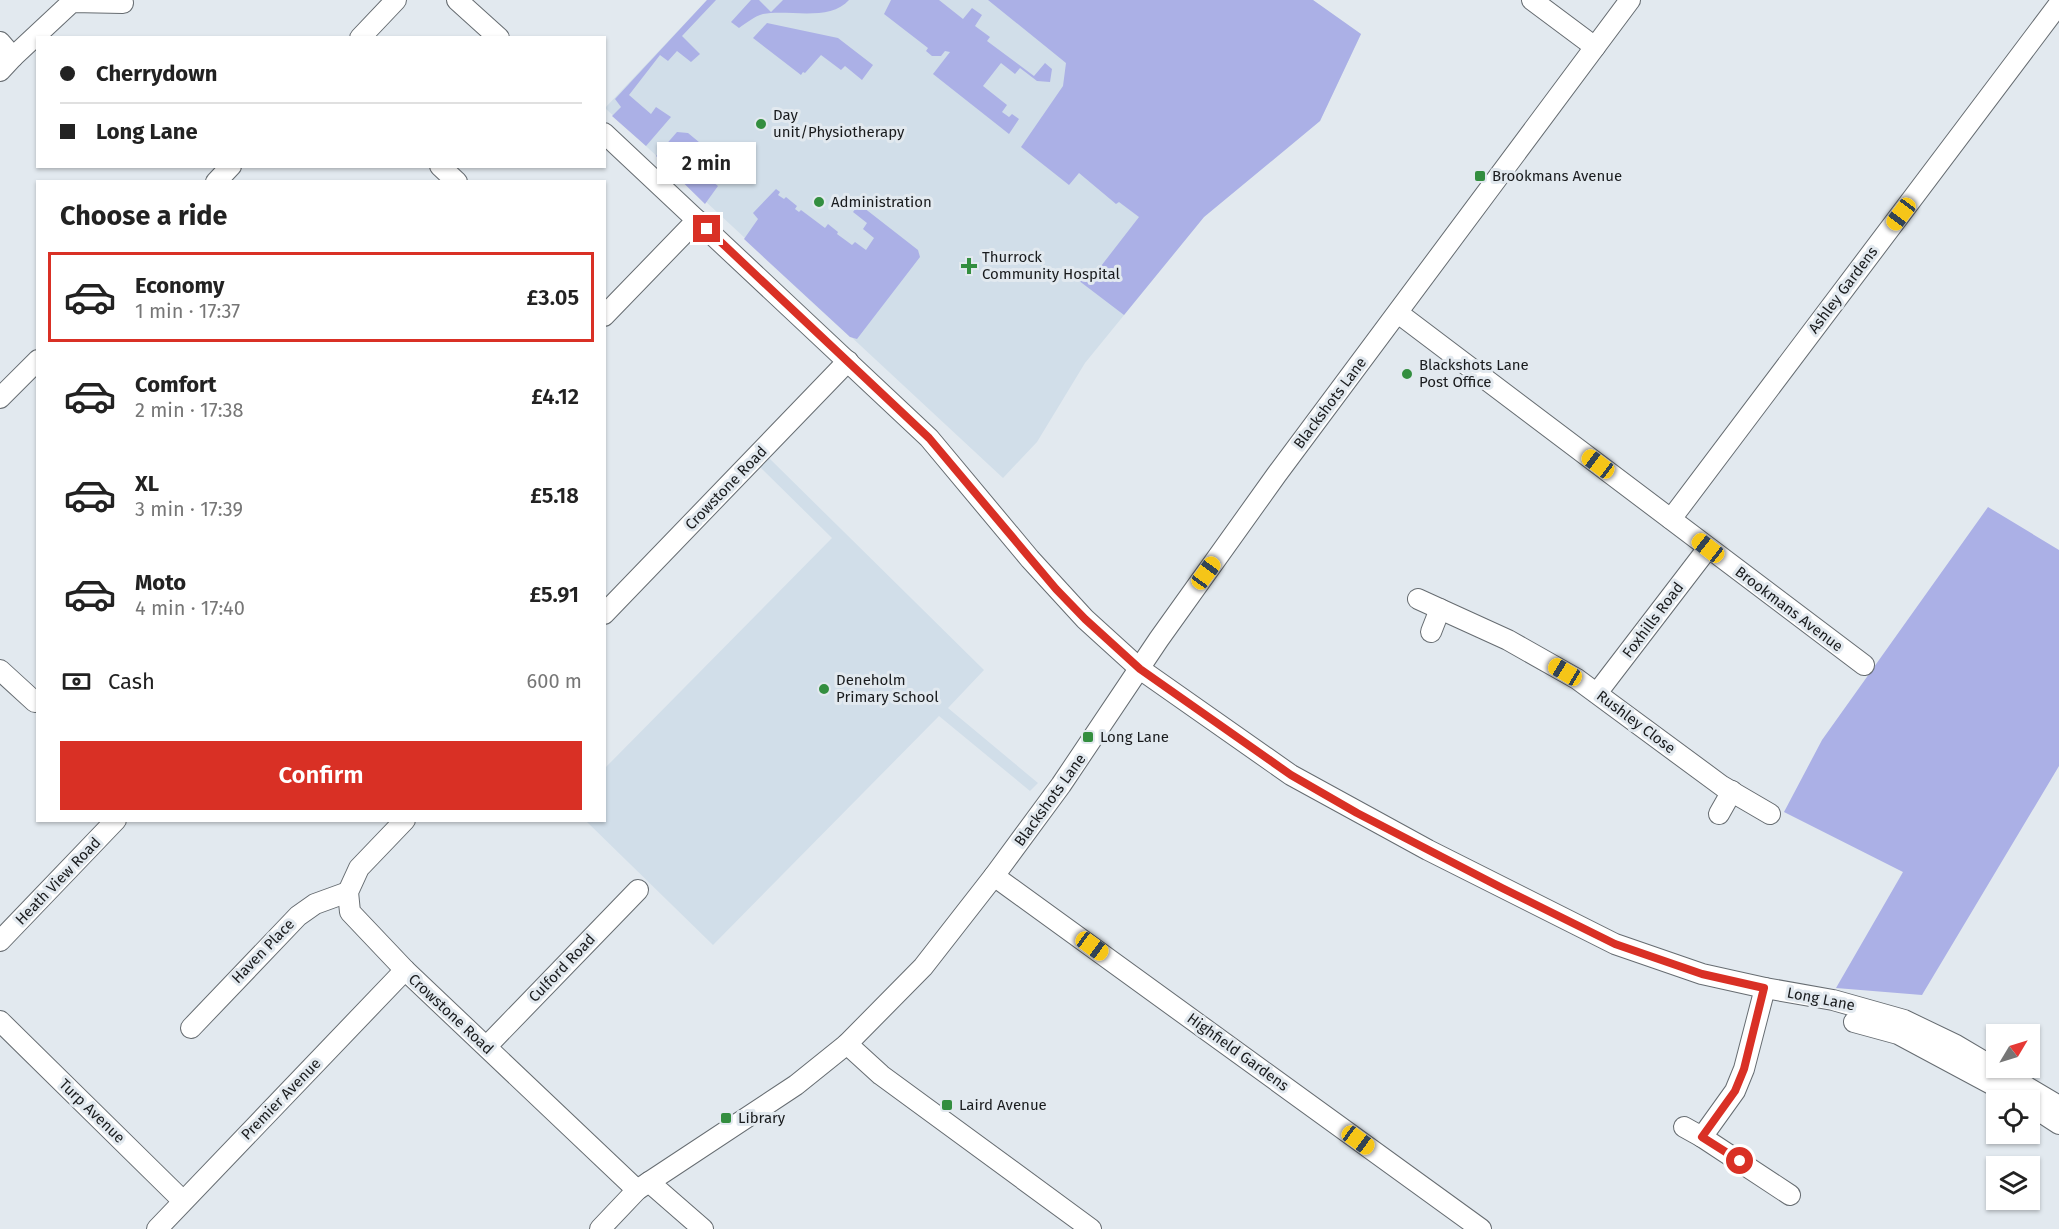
<!DOCTYPE html>
<html lang="en">
<head>
<meta charset="utf-8">
<style>
  body { margin:0; font-family:"Fira Sans",sans-serif; background:#f2f2f2; color:#222; height:100vh; display:flex; flex-direction:column; font-size:22px; white-space:nowrap }
  * { box-sizing:border-box; margin:0 }
  p { font-size:20px; color:#767676 }
  .icon { flex:none; width:33px; height:33px; fill:none; stroke:currentColor; stroke-width:2; stroke-linecap:round; stroke-linejoin:round }
  .map { position:relative; flex:1; overflow:hidden }
  .panel { position:absolute; left:36px; top:180px; width:570px; height:642px; display:flex; flex-direction:column; background:#fff; border-radius:0px; box-shadow:0 2px 4px #0004 }
  .panel>* { flex:none }
  .hud { position:absolute; left:36px; top:36px; width:570px; height:132px; border-radius:0px; box-shadow:0 2px 4px #0004; display:grid; align-content:center; height:132px; padding:0 24px; background:#fff }
  .needle { width:39px; rotate:52deg }
  .tools { position:absolute; left:1986px; top:1024px; display:grid; gap:12px }
  .tools a { display:grid; place-items:center; width:54px; height:54px; border-radius:0px; background:#fff; box-shadow:0 2px 4px #0004; font-size:30px }
  .end { position:absolute; width:27px; height:27px; margin:-14px; border:8px solid #d93025; background:#fff; box-shadow:0 0 0 3px #fff }
  .from { border-radius:50% }
  .bubble { position:absolute; height:42px; border-radius:0px; background:#fff; box-shadow:0 2px 4px #0004; font-size:20px; font-weight:600; line-height:42px; text-align:center }
  .car { position:absolute; width:18px; height:36px; margin:-18px -9px; border-radius:8px; box-shadow:0 0 4px 2px #0007; background:linear-gradient(#f5c518 24%,#345 0 40%,#f5c518 0 76%,#345 0 86%,#f5c518 0) }
  .hud b { display:flex; align-items:center; gap:21px; height:57px; font-size:22px }
  .hud b+b { border-top:2px solid #e0e0e0 }
  .hud i { width:15px; height:15px; background:#222 }
  ul { padding:0; list-style:none }
  li { display:flex; align-items:center; gap:18px; height:90px; margin:0 12px 9px; padding:0 12px; border:3px solid transparent; border-radius:0px }
  li div { flex:1 }
  li b { display:block; font-size:22px }
  li em { font-style:normal; font-weight:600 }
  li.active { border-color:#d93025 }
  li>.icon { width:54px; height:54px; stroke-width:1.5 }
  h2 { padding:0 24px; font-size:27px; line-height:72px }
  .pay { display:flex; align-items:center; gap:15px; height:66px; padding:0 24px; font-size:22px }
  .pay p { margin-inline-start:auto }
  .button { display:flex; gap:12px; margin-top:auto; padding:12px 24px }
  .button a { flex:1; height:69px; border-radius:0px; background:#d93025; color:#fff; font-size:24px; font-weight:600; line-height:69px; text-align:center }
  .map>svg:first-child { display:block }
  .built { fill:#d1dee9 }
  .green { fill:#abb0e6 }
  .lines { fill:none; stroke-linecap:round; stroke-linejoin:round }
  .minor-casing { stroke:#666c71; stroke-width:22 }
  .minor { stroke:#fff; stroke-width:20 }
  .route { stroke:#d93025; stroke-width:8 }
  .poi-dot { fill:#338e3f; stroke:#e2e9ef; stroke-width:2 }
  .labels { text-anchor:middle; dominant-baseline:central; stroke-width:6; stroke-linejoin:round; paint-order:stroke }
  .poi-label { font-size:15px; fill:#191b1d; stroke:#e2e9ef; text-anchor:start }
  .street-label { font-size:15px; fill:#191b1d; stroke:#e2e9ef }
</style>
</head>
<body>
<div class="map">
<svg width="2059" height="1229" viewBox="0 0 2059 1229">
  <rect width="100%" height="100%" fill="#e2e9ef"/>
  <g class="built">
    <path d="M 707,0 L 1313,0 L 1361,34 L 1320,121 L 1204,217 L 1085,363 L 1037,442 L 1003,478 L 605,108 Z"/>
    <path d="M 769,458 L 984,670 L 948,708 L 1038,783 L 1030,791 L 939,716 L 713,945 L 586,821 L 604,820 L 605,768 L 832,538 L 760,467 Z"/>
  </g>
  <g class="green">
    <path d="M 707,0 L 716,0 L 682,36 L 700,54 L 691,62 L 677,51 L 668,61 L 660,55 L 629,95 L 651,114 L 656,107 L 671,117 L 646,146 L 612,116 L 621,107 L 615,99 Z"/>
    <path d="M 751,0 L 759,0 L 771,12 L 783,0 L 849,0 C 830,22 788,9 763,14 C 755,16 746,23 739,28 L 731,22 Z"/>
    <path d="M 891,0 L 939,0 L 963,19 L 972,8 L 982,15 L 975,26 L 990,37 L 987,41 L 1034,76 L 1045,63 L 1052,69 L 1050,82 L 1037,81 L 1020,68 L 1015,74 L 1001,63 L 983,86 L 1007,105 L 1002,112 L 1009,117 L 1012,114 L 1019,119 L 1009,134 L 933,74 L 950,52 L 945,51 L 941,56 L 932,56 L 926,51 L 928,48 L 884,14 Z"/>
    <path d="M 988,0 L 1313,0 L 1361,34 L 1320,121 L 1204,217 L 1124,315 L 1078,280 L 1083,274 L 1091,279 L 1139,217 L 1119,202 L 1116,204 L 1079,173 L 1069,185 L 1021,147 L 1063,86 L 1066,63 Z"/>
    <path d="M 767,23 L 838,38 L 873,65 L 862,80 L 845,66 L 841,70 L 821,55 L 805,73 L 803,72 L 801,75 L 753,38 Z"/>
    <path d="M 677,132 L 688,133 L 711,152 L 711,161 L 696,149 L 686,161 L 718,186 L 705,204 L 656,156 Z"/>
    <path d="M 776,189 L 780,192 L 778,195 L 784,199 L 786,197 L 797,206 L 795,209 L 799,212 L 801,210 L 825,228 L 828,224 L 838,232 L 837,234 L 852,245 L 855,242 L 866,250 L 874,238 L 863,229 L 867,223 L 853,212 L 859,204 L 918,250 L 920,257 L 857,339 L 850,337 L 744,239 L 758,219 L 753,213 Z"/>
    <path d="M 1988,507 L 2059,550 L 2059,766 L 1922,995 L 1836,988 L 1903,872 L 1784,812 L 1822,740 Z"/>
  </g>
  <g class="lines">
    <g class="minor-casing">
      <g id="minor">
        <path d="M 457,0 L 499,38"/>
        <path d="M 1532,0 L 1595,47"/>
        <path d="M 360,38 L 396,0"/>
        <path d="M 0,42 L 13,57 L 72,2 L 123,3"/>
        <path d="M 0,71 L 13,57"/>
        <path d="M 604,133 L 929,438 L 1030,559 L 1085,619 L 1140,669 L 1291,775 L 1428,850 L 1615,944 L 1702,974 L 1765,988 L 1833,1000 L 1904,1020 L 1956,1045 L 2059,1106"/>
        <path d="M 440,166 L 457,182"/>
        <path d="M 216,182 L 231,166"/>
        <path d="M 1398,313 L 1864,665"/>
        <path d="M 604,316 L 697,220"/>
        <path d="M 0,398 L 38,360"/>
        <path d="M 1671,519 L 2059,4"/>
        <path d="M 1418,599 L 1508,640 L 1577,679 L 1722,786 L 1770,814"/>
        <path d="M 604,614 L 848,361"/>
        <path d="M 1431,632 L 1440,609"/>
        <path d="M 0,670 L 35,702"/>
        <path d="M 1597,693 L 1708,548"/>
        <path d="M 1719,814 L 1732,791"/>
        <path d="M 405,820 L 359,868 L 348,892 L 350,912 L 405,970 L 637,1190"/>
        <path d="M 994,876 L 1481,1229"/>
        <path d="M 0,941 L 116,820"/>
        <path d="M 1765,988 L 1744,1069 L 1735,1091 L 1702,1137 L 1790,1195"/>
        <path d="M 0,1021 L 183,1201"/>
        <path d="M 1854,1022 L 1898,1034 L 2023,1101"/>
        <path d="M 191,1028 L 298,916 L 315,904 L 348,892"/>
        <path d="M 847,1044 L 881,1075 L 1091,1229"/>
        <path d="M 487,1046 L 638,890"/>
        <path d="M 2030,1105 L 2059,1124"/>
        <path d="M 1684,1127 L 1702,1137"/>
        <path d="M 649,1182 L 703,1229"/>
        <path d="M 157,1229 L 405,970"/>
        <path d="M 600,1229 L 637,1190 L 796,1085 L 847,1044 L 923,967 L 994,876 L 1061,785 L 1159,639 L 1277,474 L 1630,0"/>
      </g>
    </g>
    <use href="#minor" class="minor"/>
  </g>
  <g class="lines">
    <path class="route" d="M 707,229 L 929,438 L 1056,589 L 1085,619 L 1140,669 L 1291,775 L 1357,813 L 1502,888 L 1615,944 L 1702,974 L 1764,988 L 1744,1069 L 1735,1091 L 1702,1137 L 1740,1161"/>
  </g>
  <g class="poi-dot">
    <circle cx="761" cy="124" r="6"/>
    <rect x="1474" y="170" width="12" height="12" rx="3"/>
    <circle cx="819" cy="202" r="6"/>
    <path d="M966 257h6v6h6v6h-6v6h-6v-6h-6v-6h6z"/>
    <circle cx="1407" cy="374" r="6"/>
    <circle cx="824" cy="689" r="6"/>
    <rect x="1082" y="731" width="12" height="12" rx="3"/>
    <rect x="941" y="1099" width="12" height="12" rx="3"/>
    <rect x="720" y="1112" width="12" height="12" rx="3"/>
  </g>
  <g class="labels">
    <g class="poi-label">
      <text x="773" y="115">Day<tspan x="773" dy="17">unit/Physiotherapy</tspan></text>
      <text x="1492" y="176">Brookmans Avenue</text>
      <text x="831" y="202">Administration</text>
      <text x="982" y="257">Thurrock<tspan x="982" dy="17">Community Hospital</tspan></text>
      <text x="1419" y="365">Blackshots Lane<tspan x="1419" dy="17">Post Office</tspan></text>
      <text x="836" y="680">Deneholm<tspan x="836" dy="17">Primary School</tspan></text>
      <text x="1100" y="737">Long Lane</text>
      <text x="959" y="1105">Laird Avenue</text>
      <text x="738" y="1118">Library</text>
    </g>
    <g class="street-label">
      <text transform="translate(1843 290) rotate(-53)">Ashley Gardens</text>
      <text transform="translate(1330 403) rotate(-53)">Blackshots Lane</text>
      <text transform="translate(726 488) rotate(-46)">Crowstone Road</text>
      <text transform="translate(1789 609) rotate(37)">Brookmans Avenue</text>
      <text transform="translate(1653 620) rotate(-53)">Foxhills Road</text>
      <text transform="translate(1636 722) rotate(37)">Rushley Close</text>
      <text transform="translate(1050 800) rotate(-54)">Blackshots Lane</text>
      <text transform="translate(58 881) rotate(-46)">Heath View Road</text>
      <text transform="translate(263 951) rotate(-46)">Haven Place</text>
      <text transform="translate(562 968) rotate(-46)">Culford Road</text>
      <text transform="translate(1821 999) rotate(11)">Long Lane</text>
      <text transform="translate(451 1014) rotate(43)">Crowstone Road</text>
      <text transform="translate(1238 1052) rotate(36)">Highfield Gardens</text>
      <text transform="translate(281 1099) rotate(-46)">Premier Avenue</text>
      <text transform="translate(92 1111) rotate(44)">Turp Avenue</text>
    </g>
  </g>
</svg>
<div class="tools">
<a><svg class="needle" viewBox="-14 -14 28 28"><path d="M0-13l5 13h-10z" fill="#e53935"/><path d="M0 13l5-13h-10z" fill="#767676"/></svg></a>
<a><svg class="icon" aria-label="locate" viewBox="0 0 24 24"><circle cx="12" cy="12" r="6"/><path d="M12 2v4M12 18v4M2 12h4M18 12h4"/></svg></a>
<a><svg class="icon" aria-label="layers" viewBox="0 0 24 24"><path d="M12 4l9 5-9 5-9-5zM3 14l9 5 9-5"/></svg></a>
</div>
<i class="end from" style="left:1740px;top:1161px"></i>
<i class="end" style="left:707px;top:229px"></i>
<div class="bubble" style="left:657px;top:142px;width:99px">2 min</div>
<i class="car" style="left:1901px;top:214px;rotate:217deg"></i>
<i class="car" style="left:1598px;top:464px;rotate:307deg"></i>
<i class="car" style="left:1708px;top:548px;rotate:308deg"></i>
<i class="car" style="left:1206px;top:573px;rotate:36deg"></i>
<i class="car" style="left:1565px;top:672px;rotate:301deg"></i>
<i class="car" style="left:1092px;top:946px;rotate:126deg"></i>
<i class="car" style="left:1358px;top:1140px;rotate:126deg"></i>
<div class="hud">
<b><i class="from"></i>Cherrydown</b>
<b><i></i>Long Lane</b>
</div>
<section class="panel">
<h2>Choose a ride</h2>
<ul>
<li class="active"><svg class="icon" aria-label="car" viewBox="0 0 24 24"><path d="M5 17H2v-5l4-1 3-4h7l3 4 3 1v5h-3M9 17h6M6 11h13"/><circle cx="7" cy="17" r="2"/><circle cx="17" cy="17" r="2"/></svg><div><b>Economy</b><p>1 min · 17:37</p></div><em>£3.05</em></li>
<li><svg class="icon" aria-label="car" viewBox="0 0 24 24"><path d="M5 17H2v-5l4-1 3-4h7l3 4 3 1v5h-3M9 17h6M6 11h13"/><circle cx="7" cy="17" r="2"/><circle cx="17" cy="17" r="2"/></svg><div><b>Comfort</b><p>2 min · 17:38</p></div><em>£4.12</em></li>
<li><svg class="icon" aria-label="car" viewBox="0 0 24 24"><path d="M5 17H2v-5l4-1 3-4h7l3 4 3 1v5h-3M9 17h6M6 11h13"/><circle cx="7" cy="17" r="2"/><circle cx="17" cy="17" r="2"/></svg><div><b>XL</b><p>3 min · 17:39</p></div><em>£5.18</em></li>
<li><svg class="icon" aria-label="car" viewBox="0 0 24 24"><path d="M5 17H2v-5l4-1 3-4h7l3 4 3 1v5h-3M9 17h6M6 11h13"/><circle cx="7" cy="17" r="2"/><circle cx="17" cy="17" r="2"/></svg><div><b>Moto</b><p>4 min · 17:40</p></div><em>£5.91</em></li>
</ul>
<div class="pay"><svg class="icon" aria-label="cash" viewBox="0 0 24 24"><path d="M3 7h18v10H3z"/><circle cx="12" cy="12" r="2"/></svg>Cash<p>600 m</p></div>
<div class="button"><a>Confirm</a></div>
</section>
</div>
</body>
</html>
